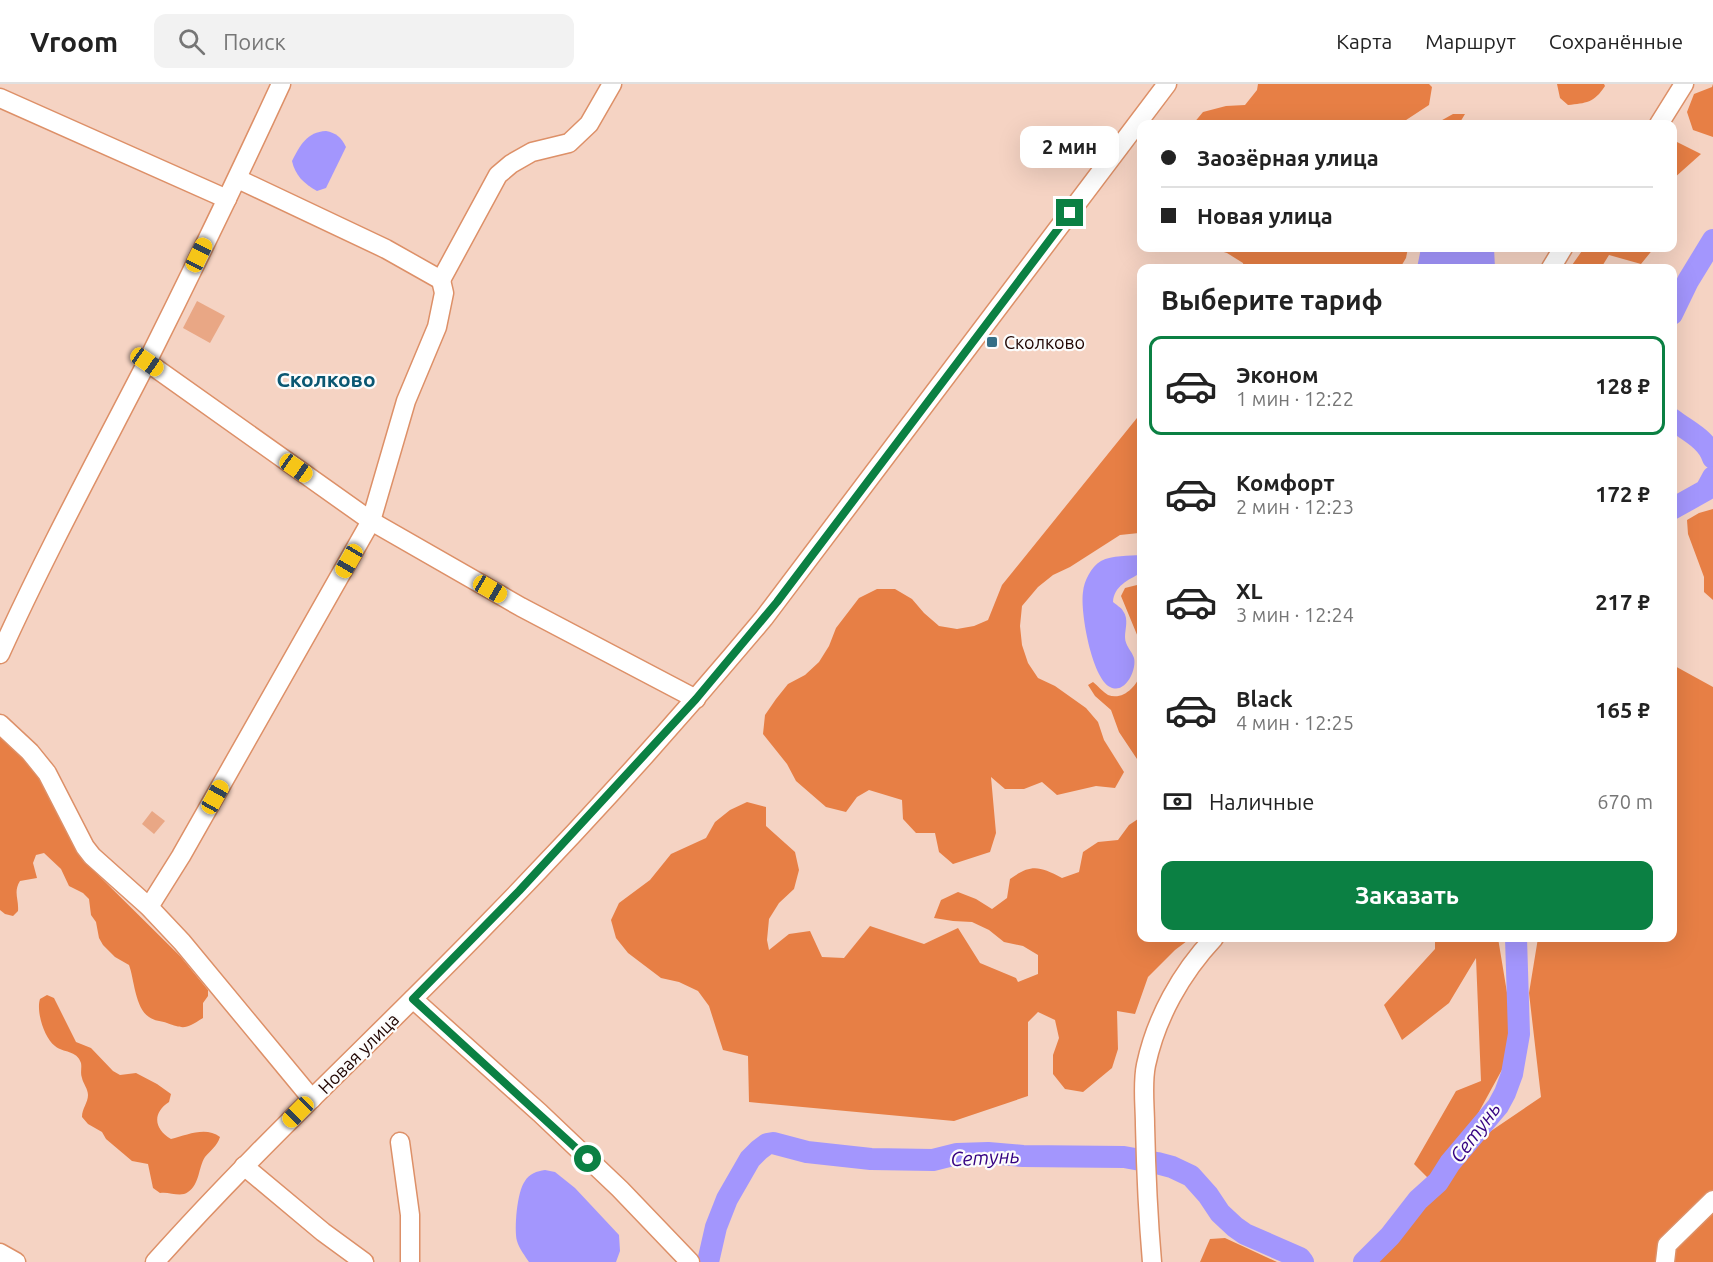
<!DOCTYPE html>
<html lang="ru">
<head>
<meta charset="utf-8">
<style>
  body { margin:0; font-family:Ubuntu,sans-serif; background:#f2f2f2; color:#222; height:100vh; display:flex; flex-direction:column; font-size:22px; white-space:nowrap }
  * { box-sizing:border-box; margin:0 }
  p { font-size:20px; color:#767676 }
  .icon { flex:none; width:33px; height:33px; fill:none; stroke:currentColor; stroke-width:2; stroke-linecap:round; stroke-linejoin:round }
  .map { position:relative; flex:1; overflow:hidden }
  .sheet { position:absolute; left:1137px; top:180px; width:540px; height:678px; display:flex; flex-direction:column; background:#fff; border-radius:12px; box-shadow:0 6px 24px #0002 }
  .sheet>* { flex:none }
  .top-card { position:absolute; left:1137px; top:36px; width:540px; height:132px; border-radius:12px; box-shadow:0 6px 24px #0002; display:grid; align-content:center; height:132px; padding:0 24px; background:#fff }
  .end { position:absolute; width:27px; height:27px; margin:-14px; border:8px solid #0b8043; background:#fff; box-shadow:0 0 0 3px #fff }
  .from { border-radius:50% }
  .bubble { position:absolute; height:42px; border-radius:12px; background:#fff; box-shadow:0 6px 24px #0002; font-size:20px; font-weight:700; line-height:42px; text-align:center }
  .car { position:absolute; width:18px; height:36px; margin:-18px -9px; border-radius:8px; box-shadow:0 0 4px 2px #0007; background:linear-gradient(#f5c518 24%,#345 0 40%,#f5c518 0 76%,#345 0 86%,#f5c518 0) }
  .top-card b { display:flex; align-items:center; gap:21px; height:57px; font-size:22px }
  .top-card b+b { border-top:2px solid #e0e0e0 }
  .top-card i { width:15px; height:15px; background:#222 }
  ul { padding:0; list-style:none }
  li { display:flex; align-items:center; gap:18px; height:99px; margin:0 12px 9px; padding:0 12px; border:3px solid transparent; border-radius:12px }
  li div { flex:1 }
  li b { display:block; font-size:22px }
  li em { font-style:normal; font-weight:700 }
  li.on { border-color:#0b8043 }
  li>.icon { width:54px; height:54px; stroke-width:1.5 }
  h2 { padding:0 24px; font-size:27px; line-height:72px }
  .pay { display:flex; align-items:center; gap:15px; height:66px; padding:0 24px; font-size:22px }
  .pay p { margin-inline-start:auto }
  .cta { display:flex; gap:12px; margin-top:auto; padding:12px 24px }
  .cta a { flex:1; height:69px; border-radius:12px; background:#0b8043; color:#fff; font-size:24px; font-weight:700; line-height:69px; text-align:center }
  header { display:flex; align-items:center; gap:36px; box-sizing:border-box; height:84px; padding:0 30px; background:#fff; border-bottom:2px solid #e0e0e0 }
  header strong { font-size:28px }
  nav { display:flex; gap:33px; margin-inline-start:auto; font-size:21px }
  .search { width:420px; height:54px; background:#f2f2f2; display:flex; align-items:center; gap:15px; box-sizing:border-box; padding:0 21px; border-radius:12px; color:#767676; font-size:22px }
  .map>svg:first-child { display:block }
  .green { fill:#e9a785 }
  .forest { fill:#e77f45 }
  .water { fill:#a396fd }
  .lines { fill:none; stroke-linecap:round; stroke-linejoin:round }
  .river { stroke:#a396fd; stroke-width:22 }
  .minor-casing { stroke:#dd9068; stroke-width:21 }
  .minor { stroke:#fff; stroke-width:18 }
  .route { stroke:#0b8043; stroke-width:8 }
  .poi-dot { fill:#346e86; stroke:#fcfcfc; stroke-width:2 }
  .labels { text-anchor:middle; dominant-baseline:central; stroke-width:4.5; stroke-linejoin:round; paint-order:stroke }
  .poi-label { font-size:18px; fill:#1f0400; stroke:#fcfcfc; text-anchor:start }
  .street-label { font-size:18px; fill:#1f0400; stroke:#fcfcfc }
  .water-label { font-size:20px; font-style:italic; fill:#350282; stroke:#fcfcfc }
  .quarter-label { font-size:21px; font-weight:bold; fill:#0a5772; stroke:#fcfcfc }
</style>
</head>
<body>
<header>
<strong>Vroom</strong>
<div class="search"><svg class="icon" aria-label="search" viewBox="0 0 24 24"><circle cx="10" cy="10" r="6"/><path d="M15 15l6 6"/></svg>Поиск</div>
<nav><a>Карта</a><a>Маршрут</a><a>Сохранённые</a></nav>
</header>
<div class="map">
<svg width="1713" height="1178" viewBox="0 0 1713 1178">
  <rect width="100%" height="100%" fill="#f5d3c3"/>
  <g class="green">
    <path d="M 197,217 L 225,232 L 210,259 L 183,244 Z"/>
    <path d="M 152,727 L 165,737 L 154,750 L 142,740 Z"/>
  </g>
  <g class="forest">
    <path d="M 1258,0 L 1429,0 L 1432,3 L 1429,21 L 1400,40 L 1193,40 L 1203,28 L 1226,22 L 1245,21 L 1257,6 Z"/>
    <path d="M 1557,0 L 1604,0 L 1605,2 C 1594,19 1586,19 1568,21 L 1560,14 Z"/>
    <path d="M 1713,0 L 1713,53 L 1693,46 L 1687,28 L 1694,10 L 1712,3 Z"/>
    <path d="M 1453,30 L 1465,30 L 1459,40 L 1435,40 Z"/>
    <path d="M 1673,56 L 1701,70 L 1673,95 Z"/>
    <path d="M 1215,164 L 1408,164 L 1406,174 L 1400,184 L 1244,184 L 1243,179 L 1227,169 L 1214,165 Z"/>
    <path d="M 1584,164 L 1654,164 L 1641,180 L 1609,171 L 1601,184 L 1570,184 Z"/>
    <path d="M 1141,329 L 1141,445 L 1139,449 L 1120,451 L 1070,483 L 1053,491 L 1038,503 L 1022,522 L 1020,542 L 1022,561 L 1028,579 L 1038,594 L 1055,602 L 1086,624 L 1098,638 L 1104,656 L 1124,688 L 1115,704 L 1096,702 L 1057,711 L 1042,698 L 1024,705 L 1005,705 L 991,693 L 996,749 L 990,768 L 953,780 L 939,768 L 935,749 L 916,749 L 903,735 L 902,716 L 869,706 L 857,713 L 846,728 L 826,723 L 796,697 L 787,680 L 763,650 L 765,631 L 776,615 L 788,600 L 805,591 L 819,578 L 829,562 L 836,544 L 859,514 L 877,505 L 895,505 L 912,515 L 924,529 L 939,542 L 957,545 L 974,542 L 988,536 L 1002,501 Z"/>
    <path d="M 1713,425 L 1713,516 L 1704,508 L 1704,493 L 1688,450 L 1687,436 L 1699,429 Z"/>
    <path d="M 1141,500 L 1142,500 L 1141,566 L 1140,558 L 1121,512 L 1125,504 Z"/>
    <path d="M 1673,581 L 1713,603 L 1713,1178 L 1363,1178 L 1488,1049 L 1541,1013 L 1529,909 L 1538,854 L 1672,854 Z"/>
    <path d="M 1141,589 L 1141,681 L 1119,648 L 1111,626 L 1095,612 L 1088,601 L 1093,598 C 1098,602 1103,608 1108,611 C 1123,617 1137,602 1141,589 Z"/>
    <path d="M 0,653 L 39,690 L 84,777 L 180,872 L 208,906 L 208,912 L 203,919 L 203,934 C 187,944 185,946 167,939 C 162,937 154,937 149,933 C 135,924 134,894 129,881 L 115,873 L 103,861 L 99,854 L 96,838 L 91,831 L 89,815 L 83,809 L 69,802 L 61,785 L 44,769 L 36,771 L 33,779 L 37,794 L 20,797 C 13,808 19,815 18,827 L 13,832 L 5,830 L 0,826 Z"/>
    <path d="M 747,718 L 766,723 L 766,742 L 795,768 L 799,786 L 794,805 L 779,819 L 769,835 L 767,856 L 769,866 L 789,850 L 810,847 L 822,873 L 844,874 L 870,842 L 924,860 L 958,844 L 980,879 L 1016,894 L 1018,898 L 1038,890 L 1038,871 L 1023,862 L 1004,858 L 989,846 L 972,838 L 953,837 L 934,834 L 941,816 L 958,808 L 976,815 L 992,825 L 1007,814 L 1010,795 C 1031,780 1039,782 1062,794 L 1079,788 L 1083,768 L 1098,758 L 1118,756 L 1129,741 L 1141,733 L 1142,854 L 1191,854 L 1175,866 L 1148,893 L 1135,930 L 1117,927 L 1118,965 L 1112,984 L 1083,1008 L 1065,1005 L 1053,990 L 1053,971 L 1059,954 L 1055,936 L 1038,928 L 1028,938 L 1028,1012 L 954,1037 L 749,1018 L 748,972 L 723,966 L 709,922 L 698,907 L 679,898 L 661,894 L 628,869 L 616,854 L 611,836 L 619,819 L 650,796 L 671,770 L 706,754 L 715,738 L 730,726 Z"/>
    <path d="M 1435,854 L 1498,854 L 1511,933 L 1504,982 L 1469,1046 L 1428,1094 L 1414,1080 L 1456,1007 L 1481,997 L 1476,874 L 1449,919 L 1402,956 L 1384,921 L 1435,865 Z"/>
    <path d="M 47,911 L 54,914 L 76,958 L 91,964 L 113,987 L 120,991 L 136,989 L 157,1000 L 171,1010 L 169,1018 C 152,1029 154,1045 171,1055 C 187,1051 206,1042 220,1053 C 217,1062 211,1066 205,1073 C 198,1084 200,1100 188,1108 C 180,1114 169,1107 160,1109 L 153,1104 L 148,1080 L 132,1077 L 106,1055 L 102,1048 L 88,1040 L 82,1033 C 82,1024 88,1019 88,1011 C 88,1005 83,999 82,994 C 80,989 82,984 81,979 C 77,966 63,969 55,962 C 44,954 36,927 40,915 Z"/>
    <path d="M 1225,1154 L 1277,1178 L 1200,1178 L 1210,1155 Z"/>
  </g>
  <g class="water">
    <path d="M 326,47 C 336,49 341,53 346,63 L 326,104 L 317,107 C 304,100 295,91 292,77 C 300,61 307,48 326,47 Z"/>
    <path d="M 1421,164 L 1494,164 L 1495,184 L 1417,184 Z"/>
    <path d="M 1141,471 L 1141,489 C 1128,496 1114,502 1113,518 C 1116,521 1121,523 1123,527 C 1129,535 1125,545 1125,553 C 1125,562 1132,567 1134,574 C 1137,586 1125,611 1110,603 C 1092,594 1080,528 1083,508 C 1084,497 1091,483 1101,477 C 1112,471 1129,472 1141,471 Z"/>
    <path d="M 545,1086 L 555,1088 L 575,1104 L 619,1151 L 620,1167 L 616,1178 L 529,1178 C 525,1172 519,1164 517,1157 C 514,1145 517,1107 525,1097 C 529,1090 537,1087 545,1086 Z"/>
  </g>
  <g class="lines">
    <g class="river">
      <path d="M 1672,230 L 1688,197 L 1713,156"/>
      <path d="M 1672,335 C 1687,347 1707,355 1713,374"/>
      <path d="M 1672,425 L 1706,406 L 1713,393"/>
      <path d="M 708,1178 L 716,1143 L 727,1115 L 750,1075 L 759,1066 L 767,1060 L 773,1059 L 807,1068 L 871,1075 L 933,1076 L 957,1070 L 988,1069 L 1023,1072 L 1124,1073 L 1157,1079 L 1172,1083 L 1191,1092 L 1208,1111 L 1220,1129 L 1235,1143 L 1245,1150 L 1300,1174 L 1303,1178"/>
      <path d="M 1364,1178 L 1390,1152 L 1418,1116 L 1438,1098 L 1450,1079 L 1498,1022 L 1505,1009 L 1512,990 L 1519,950 L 1516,854"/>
    </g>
    <g class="minor-casing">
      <g id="minor">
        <path d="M 0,14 L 227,115"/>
        <path d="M 1659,40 L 1684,0"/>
        <path d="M 238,95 L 386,165 L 441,196 L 498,91 L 511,80 L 532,68 L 569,59 L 589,40 L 612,0"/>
        <path d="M 1551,184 L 1563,164"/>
        <path d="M 147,278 L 371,437 L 521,523 L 696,615"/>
        <path d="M 0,570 C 45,471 97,375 147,278 C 193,186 238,93 281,0"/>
        <path d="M 0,640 L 30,668 L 47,689 L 85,763 L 92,772 L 149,823 L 182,858 L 312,1015"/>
        <path d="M 149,823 L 181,772 L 371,437 L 406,317 L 437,243 L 444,209 L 441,196"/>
        <path d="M 413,915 L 540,1029 L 620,1105 L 690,1178"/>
        <path d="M 400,1058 L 410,1131 L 410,1178"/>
        <path d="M 244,1082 L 323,1148 L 364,1178"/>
        <path d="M 0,1169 L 16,1178"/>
        <path d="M 155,1178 C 261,1059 380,951 491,836 C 586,739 677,638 764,534 L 1167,0"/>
        <path d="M 1152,1178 C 1148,1132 1146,1087 1145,1041 C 1145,1022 1142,1000 1146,981 C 1156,934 1181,889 1214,854"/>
        <path d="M 1665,1178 L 1667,1161 L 1713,1116"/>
      </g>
    </g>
    <use href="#minor" class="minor"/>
  </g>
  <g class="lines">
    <path class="route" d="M 588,1075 L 413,915 L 519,807 L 696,615 L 777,518 L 1070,129"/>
  </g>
  <rect class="poi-dot" x="986" y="252" width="12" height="12" rx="3"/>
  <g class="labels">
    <g class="poi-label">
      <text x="1004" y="258">Сколково</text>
    </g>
    <g class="street-label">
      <text transform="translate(358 969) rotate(-45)">Новая улица</text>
    </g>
    <g class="water-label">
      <text transform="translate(1475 1048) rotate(-53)">Сетунь</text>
      <text transform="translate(985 1073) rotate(-3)">Сетунь</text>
    </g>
    <g class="quarter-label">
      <text x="326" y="295">Сколково</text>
    </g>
  </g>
</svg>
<i class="end from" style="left:588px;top:1075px"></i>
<i class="end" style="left:1070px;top:129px"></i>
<div class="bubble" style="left:1020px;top:42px;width:99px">2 мин</div>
<i class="car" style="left:199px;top:171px;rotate:26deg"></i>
<i class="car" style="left:147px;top:278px;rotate:125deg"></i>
<i class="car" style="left:296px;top:384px;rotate:125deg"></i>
<i class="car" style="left:349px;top:477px;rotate:210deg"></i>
<i class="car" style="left:490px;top:505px;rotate:120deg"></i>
<i class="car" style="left:215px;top:713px;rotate:29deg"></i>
<i class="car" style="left:298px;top:1028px;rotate:225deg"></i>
<div class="top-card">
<b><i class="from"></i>Заозёрная улица</b>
<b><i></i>Новая улица</b>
</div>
<section class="sheet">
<h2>Выберите тариф</h2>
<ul>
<li class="on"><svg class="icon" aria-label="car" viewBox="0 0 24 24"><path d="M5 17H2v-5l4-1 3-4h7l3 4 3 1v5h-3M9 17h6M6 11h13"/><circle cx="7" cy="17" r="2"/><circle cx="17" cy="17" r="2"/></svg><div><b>Эконом</b><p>1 мин · 12:22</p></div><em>128 ₽</em></li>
<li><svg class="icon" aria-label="car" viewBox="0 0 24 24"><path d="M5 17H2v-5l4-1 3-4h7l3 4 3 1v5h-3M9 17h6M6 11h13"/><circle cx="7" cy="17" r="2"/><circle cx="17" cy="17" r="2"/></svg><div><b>Комфорт</b><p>2 мин · 12:23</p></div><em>172 ₽</em></li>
<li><svg class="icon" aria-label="car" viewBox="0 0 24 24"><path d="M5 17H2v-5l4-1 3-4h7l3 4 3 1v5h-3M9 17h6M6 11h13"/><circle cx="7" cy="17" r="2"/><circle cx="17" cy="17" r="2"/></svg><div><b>XL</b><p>3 мин · 12:24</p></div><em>217 ₽</em></li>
<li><svg class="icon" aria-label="car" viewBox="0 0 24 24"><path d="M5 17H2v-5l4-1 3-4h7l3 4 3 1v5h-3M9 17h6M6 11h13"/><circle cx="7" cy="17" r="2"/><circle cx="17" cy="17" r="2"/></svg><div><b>Black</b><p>4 мин · 12:25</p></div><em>165 ₽</em></li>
</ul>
<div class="pay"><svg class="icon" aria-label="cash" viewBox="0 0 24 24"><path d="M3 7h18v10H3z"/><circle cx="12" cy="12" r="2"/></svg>Наличные<p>670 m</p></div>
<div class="cta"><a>Заказать</a></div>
</section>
</div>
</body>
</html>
